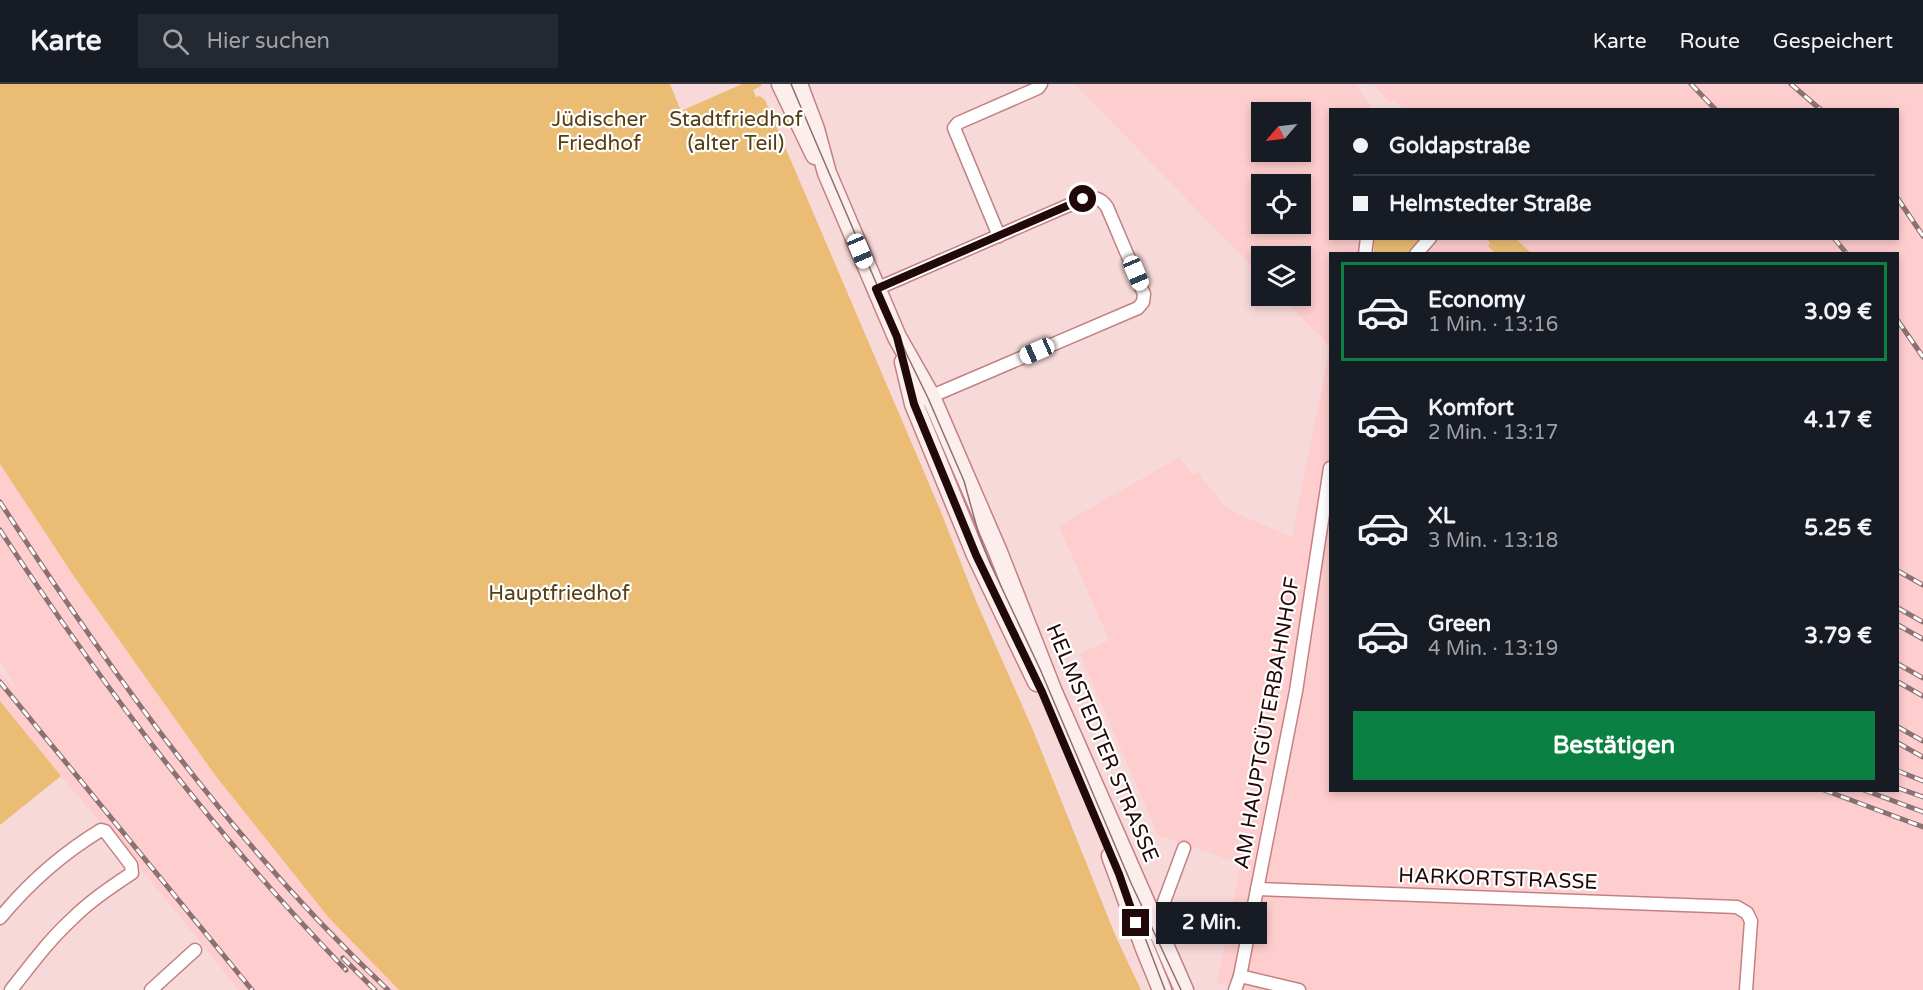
<!DOCTYPE html>
<html lang="de">
<head>
<meta charset="utf-8">
<style>
  body { margin:0; font-family:"Varela Round",sans-serif; background:#242831; color:#f1f3f6; height:100vh; display:flex; flex-direction:column; font-size:22px; white-space:nowrap }
  * { box-sizing:border-box; margin:0 }
  p { font-size:20px; color:#9ea1a6 }
  .icon { flex:none; width:33px; height:33px; fill:none; stroke:currentColor; stroke-width:2; stroke-linecap:round; stroke-linejoin:round }
  .map { position:relative; flex:1; overflow:hidden }
  .side { position:absolute; left:1329px; top:168px; width:570px; height:540px; display:flex; flex-direction:column; background:#171b24; border-radius:0px; box-shadow:0 3px 9px #0003 }
  .side>* { flex:none }
  .banner { position:absolute; left:1329px; top:24px; width:570px; height:132px; border-radius:0px; box-shadow:0 3px 9px #0003; display:grid; align-content:center; height:132px; padding:0 24px; background:#171b24 }
  .needle { width:39px; rotate:242deg }
  .fabs { position:absolute; left:1251px; top:18px; display:grid; gap:12px }
  .fabs a { display:grid; place-items:center; width:60px; height:60px; border-radius:0px; background:#171b24; box-shadow:0 3px 9px #0003; font-size:30px }
  .end { position:absolute; width:27px; height:27px; margin:-14px; border:8px solid #21090a; background:#fff; box-shadow:0 0 0 3px #fff }
  .from { border-radius:50% }
  .bubble { position:absolute; height:42px; border-radius:0px; background:#171b24; box-shadow:0 3px 9px #0003; font-size:20px; font-weight:700; line-height:42px; text-align:center }
  .car { position:absolute; width:18px; height:36px; margin:-18px -9px; border-radius:8px; box-shadow:0 0 4px 2px #0007; background:linear-gradient(#fff 24%,#345 0 40%,#fff 0 76%,#345 0 86%,#fff 0) }
  .banner b { display:flex; align-items:center; gap:21px; height:57px; font-size:22px }
  .banner b+b { border-top:2px solid #363941 }
  .banner i { width:15px; height:15px; background:#f1f3f6 }
  ul { padding:10px 0 0; list-style:none }
  li { display:flex; align-items:center; gap:18px; height:99px; margin:0 12px 9px; padding:0 12px; border:3px solid transparent; border-radius:0px }
  li div { flex:1 }
  li b { display:block; font-size:22px }
  li em { font-style:normal; font-weight:700 }
  li.current { border-color:#0b8043 }
  li>.icon { width:54px; height:54px; stroke-width:1.5 }
  .primary-button { display:flex; gap:12px; margin-top:auto; padding:12px 24px }
  .primary-button a { flex:1; height:69px; border-radius:0px; background:#0b8043; color:#fff; font-size:24px; font-weight:700; line-height:69px; text-align:center }
  header { display:flex; align-items:center; gap:36px; box-sizing:border-box; height:84px; padding:0 30px; background:#171b24; border-bottom:2px solid #363941 }
  header strong { font-size:28px }
  nav { display:flex; gap:33px; margin-inline-start:auto; font-size:21px }
  .search { width:420px; height:54px; background:#242831; display:flex; align-items:center; gap:15px; box-sizing:border-box; padding:0 21px; border-radius:0px; color:#9ea1a6; font-size:22px }
  .map>svg:first-child { display:block }
  .built { fill:#fecdcd; fill-rule:evenodd }
  .green { fill:#ebbd74 }
  .lines { fill:none; stroke-linecap:round; stroke-linejoin:round }
  .street-casing { stroke:#c48183; stroke-width:15 }
  .secondary-casing { stroke:#c48183; stroke-width:21 }
  .street { stroke:#fff; stroke-width:12 }
  .secondary { stroke:#fdeeee; stroke-width:18 }
  .tram { stroke:#8c7172; stroke-width:1.5 }
  .rail-casing { stroke:#8c7172; stroke-width:5 }
  .rail { stroke:#fff; stroke-width:3; stroke-dasharray:9; stroke-linecap:butt }
  .route { stroke:#21090a; stroke-width:8 }
  .labels { text-anchor:middle; dominant-baseline:central; stroke-width:4.5; stroke-linejoin:round; paint-order:stroke }
  .park-label { font-size:21px; fill:#563e13; stroke:#fff }
  .street-label { font-size:21px; fill:#21090a; stroke:#fff }
</style>
</head>
<body>
<header>
<strong>Karte</strong>
<div class="search"><svg class="icon" aria-label="search" viewBox="0 0 24 24"><circle cx="10" cy="10" r="6"/><path d="M15 15l6 6"/></svg>Hier suchen</div>
<nav><a>Karte</a><a>Route</a><a>Gespeichert</a></nav>
</header>
<div class="map">
<svg width="1923" height="906" viewBox="0 0 1923 906">
  <rect width="100%" height="100%" fill="#f7d9d9"/>
  <g class="built">
    <path d="M 1075,0 L 1356,0 L 1372,25 L 1330,26 L 1330,154 L 1898,154 L 1898,26 L 1403,25 L 1403,24 L 1395,16 L 1391,19 L 1373,0 L 1923,0 L 1923,906 L 1244,906 L 1217,899 L 1241,780 L 1158,751 L 1080,570 L 1109,556 L 1059,442 L 1180,373 L 1192,391 L 1199,388 L 1203,397 L 1206,398 L 1222,420 L 1240,431 L 1292,453 L 1330,263 L 1280,212 L 1300,212 L 1300,172 L 1262,172 L 1261,192 ZM 1262,28 L 1300,28 L 1300,68 L 1262,68 ZM 1262,100 L 1300,100 L 1300,140 L 1262,140 ZM 1330,170 L 1898,170 L 1898,706 L 1330,706 Z"/>
    <path d="M 0,380 L 75,494 L 215,691 L 329,834 L 399,906 L 239,906 L 159,807 L 65,697 L 0,617 L 0,589 L 18,608 L 0,576 Z"/>
  </g>
  <g class="green">
    <path d="M 0,0 L 670,0 L 681,27 L 742,0 L 761,0 L 761,2 L 753,6 L 756,13 L 760,12 L 765,16 L 939,423 L 976,517 L 1033,646 L 1116,853 L 1141,906 L 399,906 L 329,834 L 215,691 L 75,494 L 0,380 Z"/>
    <path d="M 1374,155 L 1424,155 L 1409,169 L 1374,169 Z"/>
    <path d="M 1486,155 L 1516,155 L 1531,169 L 1495,169 L 1488,162 L 1490,159 Z"/>
    <path d="M 0,617 L 61,692 L 0,741 Z"/>
  </g>
  <g class="lines">
    <g class="street-casing">
      <g id="street">
        <path d="M 999,152 L 954,44 L 958,39 L 1038,4 L 1041,0"/>
        <path d="M 1365,170 L 1367,154"/>
        <path d="M 1416,170 L 1430,154"/>
        <path d="M 876,205 L 1083,115 C 1093,113 1100,113 1107,123 L 1144,210 L 1143,218 L 1138,224 L 925,315"/>
        <path d="M 1257,805 L 1737,823 L 1747,829 L 1751,837 L 1746,906"/>
        <path d="M 0,834 C 28,800 63,769 101,746 L 105,747 L 131,781 L 132,789 C 111,803 90,817 72,835 C 49,856 30,882 11,906"/>
        <path d="M 1155,842 L 1184,764"/>
        <path d="M 1240,892 L 1299,906"/>
        <path d="M 151,906 L 195,866"/>
        <path d="M 1235,906 L 1240,892 L 1296,607 L 1330,384"/>
      </g>
    </g>
    <g class="secondary-casing">
      <g id="secondary">
        <path d="M 781,0 L 815,71"/>
        <path d="M 798,0 L 815,45 L 827,89 L 897,253 L 931,313 L 998,468 L 1053,608 L 1184,906"/>
        <path d="M 904,278 L 914,320 L 976,471 L 1037,598"/>
        <path d="M 1111,772 L 1144,862 L 1162,906"/>
      </g>
    </g>
    <use href="#street" class="street"/>
    <use href="#secondary" class="secondary"/>
    <g class="tram">
      <path d="M 791,0 L 907,271 L 928,314 L 964,397 L 979,451 L 990,479 L 1040,585 L 1131,799 L 1181,906"/>
      <path d="M 1131,817 L 1165,906"/>
    </g>
    <g class="rail-casing">
      <g id="rail">
        <path d="M 1691,0 L 1716,26"/>
        <path d="M 1791,0 L 1821,26"/>
        <path d="M 1898,115 L 1923,152"/>
        <path d="M 1834,154 L 1847,170"/>
        <path d="M 1898,237 L 1923,273"/>
        <path d="M 0,418 C 113,592 236,763 388,906"/>
        <path d="M 0,446 C 102,602 216,752 346,886"/>
        <path d="M 1898,487 L 1923,501"/>
        <path d="M 1898,524 L 1923,538"/>
        <path d="M 1898,541 L 1923,555"/>
        <path d="M 1898,580 L 1923,594"/>
        <path d="M 0,598 L 252,906"/>
        <path d="M 1898,598 L 1923,612"/>
        <path d="M 1898,643 L 1923,657"/>
        <path d="M 1898,659 L 1923,673"/>
        <path d="M 1898,687 L 1923,697"/>
        <path d="M 1898,704 L 1923,713"/>
        <path d="M 1824,706 L 1923,743"/>
        <path d="M 1864,706 L 1923,728"/>
        <path d="M 343,874 L 375,906"/>
      </g>
    </g>
    <use href="#rail" class="rail"/>
  </g>
  <g class="lines">
    <path class="route" d="M 1083,115 L 876,205 L 897,253 L 914,320 L 976,471 L 1042,608 L 1119,790 L 1136,839"/>
  </g>
  <g class="labels">
    <g class="park-label">
      <text x="599" y="35">Jüdischer<tspan x="599" dy="24">Friedhof</tspan></text>
      <text x="736" y="35">Stadtfriedhof<tspan x="736" dy="24">(alter Teil)</tspan></text>
      <text x="559" y="509">Hauptfriedhof</text>
    </g>
    <g class="street-label">
      <text transform="translate(1267 639) rotate(-80)">AM HAUPTGÜTERBAHNHOF</text>
      <text transform="translate(1102 659) rotate(67)">HELMSTEDTER STRASSE</text>
      <text transform="translate(1498 795) rotate(2)">HARKORTSTRASSE</text>
    </g>
  </g>
</svg>
<div class="fabs">
<a><svg class="needle" viewBox="-14 -14 28 28"><path d="M0-13l5 13h-10z" fill="#e53935"/><path d="M0 13l5-13h-10z" fill="#9ea1a6"/></svg></a>
<a><svg class="icon" aria-label="locate" viewBox="0 0 24 24"><circle cx="12" cy="12" r="6"/><path d="M12 2v4M12 18v4M2 12h4M18 12h4"/></svg></a>
<a><svg class="icon" aria-label="layers" viewBox="0 0 24 24"><path d="M12 4l9 5-9 5-9-5zM3 14l9 5 9-5"/></svg></a>
</div>
<i class="end from" style="left:1083px;top:115px"></i>
<i class="end" style="left:1136px;top:839px"></i>
<div class="bubble" style="left:1156px;top:818px;width:111px">2 Min.</div>
<i class="car" style="left:860px;top:167px;rotate:157deg"></i>
<i class="car" style="left:1136px;top:189px;rotate:157deg"></i>
<i class="car" style="left:1037px;top:267px;rotate:246deg"></i>
<div class="banner">
<b><i class="from"></i>Goldapstraße</b>
<b><i></i>Helmstedter Straße</b>
</div>
<section class="side">
<ul>
<li class="current"><svg class="icon" aria-label="car" viewBox="0 0 24 24"><path d="M5 17H2v-5l4-1 3-4h7l3 4 3 1v5h-3M9 17h6M6 11h13"/><circle cx="7" cy="17" r="2"/><circle cx="17" cy="17" r="2"/></svg><div><b>Economy</b><p>1 Min. · 13:16</p></div><em>3.09 €</em></li>
<li><svg class="icon" aria-label="car" viewBox="0 0 24 24"><path d="M5 17H2v-5l4-1 3-4h7l3 4 3 1v5h-3M9 17h6M6 11h13"/><circle cx="7" cy="17" r="2"/><circle cx="17" cy="17" r="2"/></svg><div><b>Komfort</b><p>2 Min. · 13:17</p></div><em>4.17 €</em></li>
<li><svg class="icon" aria-label="car" viewBox="0 0 24 24"><path d="M5 17H2v-5l4-1 3-4h7l3 4 3 1v5h-3M9 17h6M6 11h13"/><circle cx="7" cy="17" r="2"/><circle cx="17" cy="17" r="2"/></svg><div><b>XL</b><p>3 Min. · 13:18</p></div><em>5.25 €</em></li>
<li><svg class="icon" aria-label="car" viewBox="0 0 24 24"><path d="M5 17H2v-5l4-1 3-4h7l3 4 3 1v5h-3M9 17h6M6 11h13"/><circle cx="7" cy="17" r="2"/><circle cx="17" cy="17" r="2"/></svg><div><b>Green</b><p>4 Min. · 13:19</p></div><em>3.79 €</em></li>
</ul>
<div class="primary-button"><a>Bestätigen</a></div>
</section>
</div>
</body>
</html>
